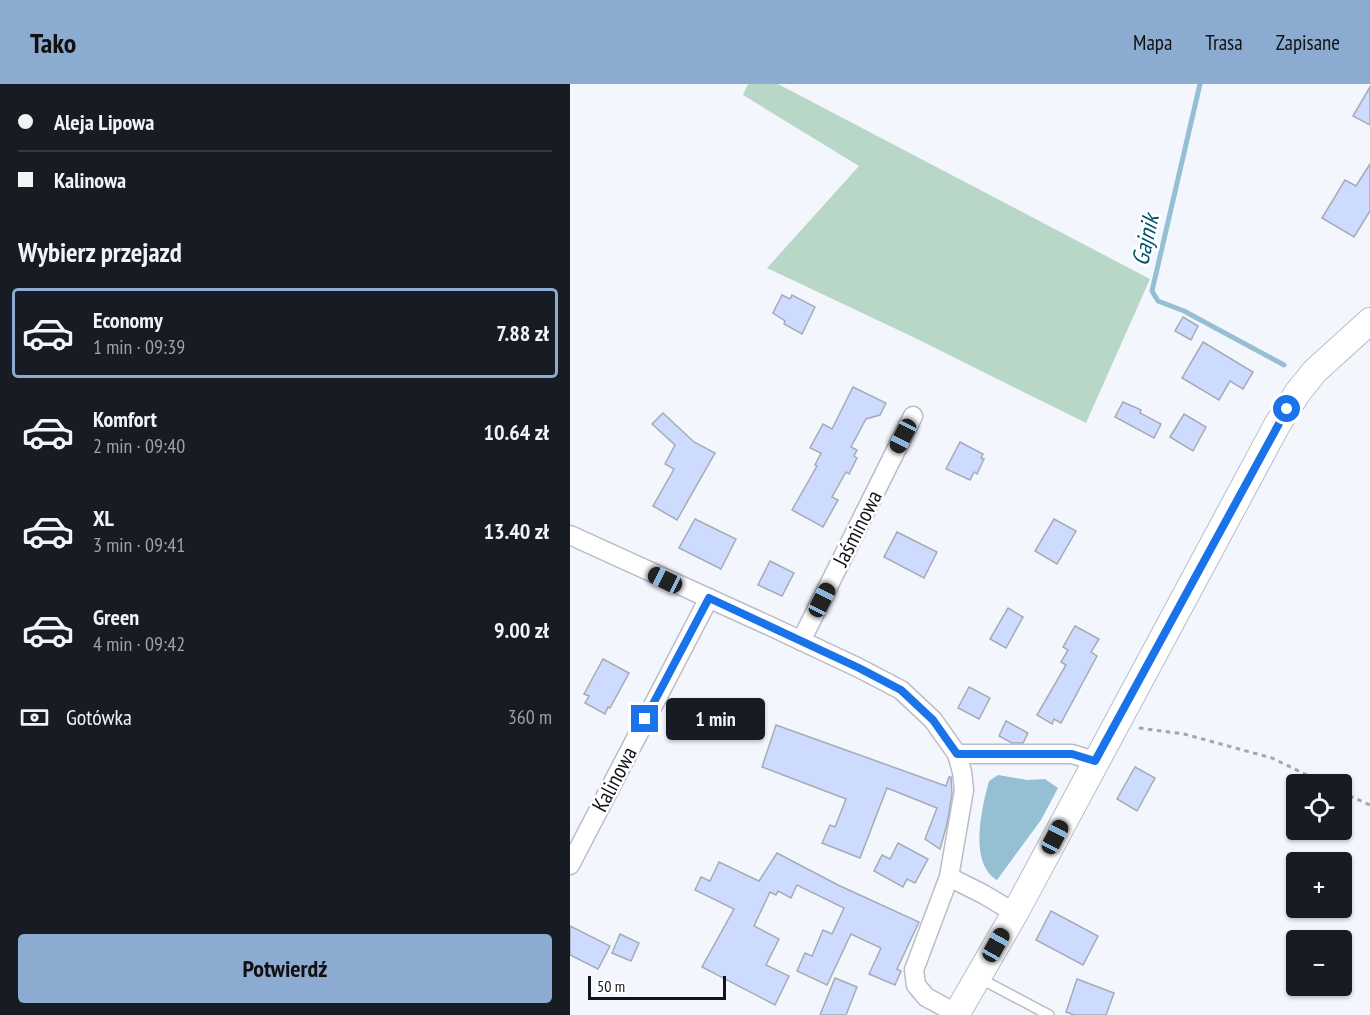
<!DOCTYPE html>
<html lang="pl">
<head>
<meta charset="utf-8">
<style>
  body { margin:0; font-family:"PT Sans Narrow",sans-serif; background:#20242c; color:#f1f3f6; height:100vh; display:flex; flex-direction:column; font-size:22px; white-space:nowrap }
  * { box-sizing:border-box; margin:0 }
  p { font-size:20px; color:#9ea1a6 }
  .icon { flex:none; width:33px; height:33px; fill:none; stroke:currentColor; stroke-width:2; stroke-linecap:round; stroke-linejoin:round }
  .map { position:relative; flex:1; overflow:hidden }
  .panel { display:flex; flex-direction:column; background:#171b24; width:570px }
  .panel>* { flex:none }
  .hud { display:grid; align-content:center; height:132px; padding:0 18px; background:#171b24 }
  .tools { position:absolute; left:716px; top:690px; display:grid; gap:12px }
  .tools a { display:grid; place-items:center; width:66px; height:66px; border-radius:6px; background:#171b24; box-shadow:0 2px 4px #0004; font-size:30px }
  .scale { position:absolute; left:18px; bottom:15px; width:138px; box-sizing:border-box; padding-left:6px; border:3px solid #121417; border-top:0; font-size:16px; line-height:21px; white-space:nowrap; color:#121417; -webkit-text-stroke:4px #fff; paint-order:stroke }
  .end { position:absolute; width:27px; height:27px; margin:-14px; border:8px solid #1a73e8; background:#fff; box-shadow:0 0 0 3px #fff }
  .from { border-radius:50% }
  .bubble { position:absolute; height:42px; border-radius:6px; background:#171b24; box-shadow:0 2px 4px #0004; font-size:20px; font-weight:800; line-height:42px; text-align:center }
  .car { position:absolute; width:18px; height:36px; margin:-18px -9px; border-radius:8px; box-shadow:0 0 4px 2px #0007; background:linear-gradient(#222 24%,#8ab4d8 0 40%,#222 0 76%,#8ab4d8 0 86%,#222 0) }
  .hud b { display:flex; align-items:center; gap:21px; height:57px; font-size:22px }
  .hud b+b { border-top:2px solid #363941 }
  .hud i { width:15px; height:15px; background:#f1f3f6 }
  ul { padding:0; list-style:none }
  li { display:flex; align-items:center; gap:18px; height:90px; margin:0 12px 9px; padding:0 6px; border:3px solid transparent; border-radius:6px }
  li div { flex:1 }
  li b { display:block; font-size:22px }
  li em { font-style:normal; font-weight:800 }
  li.on { border-color:#8cabd1 }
  li>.icon { width:54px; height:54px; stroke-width:1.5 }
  h2 { padding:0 18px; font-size:27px; line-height:72px }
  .pay { display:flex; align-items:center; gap:15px; height:66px; padding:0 18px; font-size:22px }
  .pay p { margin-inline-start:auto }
  .action { display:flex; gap:12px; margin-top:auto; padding:12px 18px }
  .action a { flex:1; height:69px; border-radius:6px; background:#8cabd1; color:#111; font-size:24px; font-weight:800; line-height:69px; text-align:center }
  header { display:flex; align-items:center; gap:36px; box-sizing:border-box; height:84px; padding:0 30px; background:#8cabd1; color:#111 }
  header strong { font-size:28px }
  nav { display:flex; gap:33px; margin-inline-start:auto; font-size:21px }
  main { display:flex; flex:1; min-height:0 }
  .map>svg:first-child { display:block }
  .green { fill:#b8d7c7 }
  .water { fill:#95bfd2 }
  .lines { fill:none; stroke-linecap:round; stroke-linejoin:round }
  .stream { stroke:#95bfd2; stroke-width:5 }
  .building { fill:#cddbff; stroke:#a6abb5; stroke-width:1.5 }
  .lane-casing { stroke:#b9bdc7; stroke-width:12 }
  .street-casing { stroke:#b9bdc7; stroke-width:21 }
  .secondary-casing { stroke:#b9bdc7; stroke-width:28 }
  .path { stroke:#a4a6ac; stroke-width:3; stroke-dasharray:4.5 4.5; stroke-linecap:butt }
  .lane { stroke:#fff; stroke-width:9 }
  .street { stroke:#fff; stroke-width:18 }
  .secondary { stroke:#fff; stroke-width:26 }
  .route { stroke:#1a73e8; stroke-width:8 }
  .labels { text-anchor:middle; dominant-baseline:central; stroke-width:5; stroke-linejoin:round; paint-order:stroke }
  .street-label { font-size:22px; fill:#121417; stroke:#fff }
  .water-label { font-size:24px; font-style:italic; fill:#00546e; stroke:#fff }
</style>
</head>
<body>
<header>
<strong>Tako</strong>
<nav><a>Mapa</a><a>Trasa</a><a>Zapisane</a></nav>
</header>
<main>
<section class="panel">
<div class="hud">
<b><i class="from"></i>Aleja Lipowa</b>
<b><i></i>Kalinowa</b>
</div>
<h2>Wybierz przejazd</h2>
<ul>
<li class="on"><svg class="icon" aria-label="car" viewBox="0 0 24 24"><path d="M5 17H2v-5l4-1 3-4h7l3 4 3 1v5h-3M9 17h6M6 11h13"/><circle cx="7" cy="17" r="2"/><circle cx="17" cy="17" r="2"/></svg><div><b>Economy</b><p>1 min · 09:39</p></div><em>7.88 zł</em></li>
<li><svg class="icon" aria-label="car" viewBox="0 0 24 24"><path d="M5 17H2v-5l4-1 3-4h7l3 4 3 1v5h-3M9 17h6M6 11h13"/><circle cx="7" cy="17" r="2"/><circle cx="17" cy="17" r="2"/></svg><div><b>Komfort</b><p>2 min · 09:40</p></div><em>10.64 zł</em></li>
<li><svg class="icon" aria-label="car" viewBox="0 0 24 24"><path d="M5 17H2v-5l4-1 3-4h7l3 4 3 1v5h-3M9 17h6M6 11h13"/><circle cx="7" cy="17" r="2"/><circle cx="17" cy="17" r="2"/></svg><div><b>XL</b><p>3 min · 09:41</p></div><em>13.40 zł</em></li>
<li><svg class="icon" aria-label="car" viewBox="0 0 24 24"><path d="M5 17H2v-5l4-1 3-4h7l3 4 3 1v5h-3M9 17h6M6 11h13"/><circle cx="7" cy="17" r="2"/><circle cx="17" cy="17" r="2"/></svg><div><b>Green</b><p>4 min · 09:42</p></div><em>9.00 zł</em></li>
</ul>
<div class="pay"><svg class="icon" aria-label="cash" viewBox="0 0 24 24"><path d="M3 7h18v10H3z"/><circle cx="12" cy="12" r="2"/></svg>Gotówka<p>360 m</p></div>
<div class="action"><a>Potwierdź</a></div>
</section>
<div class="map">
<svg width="800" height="931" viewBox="0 0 800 931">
  <rect width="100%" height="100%" fill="#f4f6fd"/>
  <path class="green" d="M 178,0 L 208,0 L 580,195 L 516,339 L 343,253 L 197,184 L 289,82 L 173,11 Z"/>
  <path class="water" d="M 428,691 L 457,696 L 475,695 L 488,704 L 471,736 L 427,796 C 398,779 412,723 419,697 Z"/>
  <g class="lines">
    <path class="stream" d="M 630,0 L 582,207 L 588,217 L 614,227 L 714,281"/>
  </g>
  <g class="building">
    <path d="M 800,3 L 800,41 L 783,32 Z"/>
    <path d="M 800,80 L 800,127 L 784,153 L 752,134 L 775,96 L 786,102 Z"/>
    <path d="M 212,211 L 220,215 L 222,211 L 245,223 L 232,250 L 214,240 L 215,237 L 203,229 Z"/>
    <path d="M 613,233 L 628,242 L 621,256 L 605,247 Z"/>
    <path d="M 633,258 L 683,288 L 673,305 L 660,297 L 649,316 L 612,294 Z"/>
    <path d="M 283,303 L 316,319 L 310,331 L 296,335 L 281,363 L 287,366 L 284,372 L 287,374 L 279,390 L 276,388 L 262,413 L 268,416 L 253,443 L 222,426 L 247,382 L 245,381 L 251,369 L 240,364 L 253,340 L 262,345 Z"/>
    <path d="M 553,318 L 571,326 L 570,329 L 591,340 L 584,354 L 545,333 Z"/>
    <path d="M 93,329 L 124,358 L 145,369 L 107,436 L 83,422 L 104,385 L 95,380 L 105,361 L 82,340 Z"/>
    <path d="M 614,330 L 636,343 L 623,367 L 600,353 Z"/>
    <path d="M 390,358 L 413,370 L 411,374 L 414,375 L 407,390 L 404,388 L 400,396 L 376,385 Z"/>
    <path d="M 125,435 L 166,455 L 151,485 L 109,464 Z"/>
    <path d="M 484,435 L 506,447 L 487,480 L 465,467 Z"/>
    <path d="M 327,448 L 367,468 L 354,494 L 314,473 Z"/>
    <path d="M 200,477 L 224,489 L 212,512 L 188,501 Z"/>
    <path d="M 438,524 L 453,533 L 436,564 L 420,555 Z"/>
    <path d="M 505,542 L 529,555 L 521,568 L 527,572 L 491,639 L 484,635 L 482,640 L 467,631 L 496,581 L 491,578 L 498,566 L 493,563 Z"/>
    <path d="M 33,575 L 59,589 L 40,624 L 38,623 L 35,630 L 15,619 L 19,612 L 14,610 Z"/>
    <path d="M 399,603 L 420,614 L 409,635 L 388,624 Z"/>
    <path d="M 436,637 L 458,649 L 453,659 L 442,659 L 429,652 Z"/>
    <path d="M 206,641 L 376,702 L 379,693 L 381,693 L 382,710 L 377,740 L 370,765 L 355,755 L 367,724 L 317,704 L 290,774 L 252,759 L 260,741 L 265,743 L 276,715 L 192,683 Z"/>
    <path d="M 565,683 L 585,694 L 567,727 L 547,715 Z"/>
    <path d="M 328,759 L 358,775 L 345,799 L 337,795 L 333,803 L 304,787 L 312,771 L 320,775 Z"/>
    <path d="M 207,769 L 268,801 L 349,838 L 327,885 L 331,887 L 325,901 L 299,890 L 311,864 L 281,850 L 257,901 L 227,887 L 235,869 L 242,872 L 253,846 L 262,850 L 274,824 L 227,801 L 221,814 L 208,807 L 206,811 L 200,808 L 184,842 L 209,855 L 196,881 L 219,892 L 205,921 L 132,883 L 164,825 L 125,806 L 131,793 L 140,797 L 149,778 L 189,797 Z"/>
    <path d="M 481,827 L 528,852 L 513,881 L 466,856 Z"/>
    <path d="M 0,842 L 40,862 L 28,885 L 0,871 Z"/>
    <path d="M 50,850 L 69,859 L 61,877 L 42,869 Z"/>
    <path d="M 265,894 L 287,903 L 276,931 L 250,931 Z"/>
    <path d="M 507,895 L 544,909 L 536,931 L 504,931 L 496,928 Z"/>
  </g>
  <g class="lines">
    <g class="lane-casing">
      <path id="lane" d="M 411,895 L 479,931"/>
    </g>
    <g class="street-casing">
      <g id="street">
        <path d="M 0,451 L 202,543 L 289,584 L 331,606 L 363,636 L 387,670 L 502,670 L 525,677"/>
        <path d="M 231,557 L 343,332"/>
        <path d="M 387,670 L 392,688 L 394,706 L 379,793 L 413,810 L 445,829"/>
        <path d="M 0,781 L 139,514"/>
        <path d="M 379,793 L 344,886 L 346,901 L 356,913 L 387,930"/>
      </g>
    </g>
    <g class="secondary-casing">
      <path id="secondary" d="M 386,931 L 445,829 L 707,341 L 728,308 L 745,287 L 800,237"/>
    </g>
    <g class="path">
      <path d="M 569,644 L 614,650 L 702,674 L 755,700"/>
      <path d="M 771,708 L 800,721"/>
    </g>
    <use href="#lane" class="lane"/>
    <use href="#street" class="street"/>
    <use href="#secondary" class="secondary"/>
  </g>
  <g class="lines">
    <path class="route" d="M 75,635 L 139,514 L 289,584 L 331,606 L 363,636 L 387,670 L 502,670 L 525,677 L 717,325"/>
  </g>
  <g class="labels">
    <g class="street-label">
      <text transform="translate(287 444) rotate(-63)">Jaśminowa</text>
      <text transform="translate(44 695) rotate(-62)">Kalinowa</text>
    </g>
    <g class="water-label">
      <text transform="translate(575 156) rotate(-77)">Gajnik</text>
    </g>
  </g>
</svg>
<div class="tools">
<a><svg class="icon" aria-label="locate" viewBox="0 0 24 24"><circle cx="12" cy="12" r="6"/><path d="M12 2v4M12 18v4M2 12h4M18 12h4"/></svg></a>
<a>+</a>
<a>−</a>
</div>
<div class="scale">50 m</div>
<i class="end from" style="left:717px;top:325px"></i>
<i class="end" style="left:75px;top:635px"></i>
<div class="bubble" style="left:96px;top:614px;width:99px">1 min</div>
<i class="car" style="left:333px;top:352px;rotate:207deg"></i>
<i class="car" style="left:95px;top:496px;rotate:296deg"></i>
<i class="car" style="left:252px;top:516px;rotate:27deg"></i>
<i class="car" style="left:485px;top:753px;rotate:28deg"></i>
<i class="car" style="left:426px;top:861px;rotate:29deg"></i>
</div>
</main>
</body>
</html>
